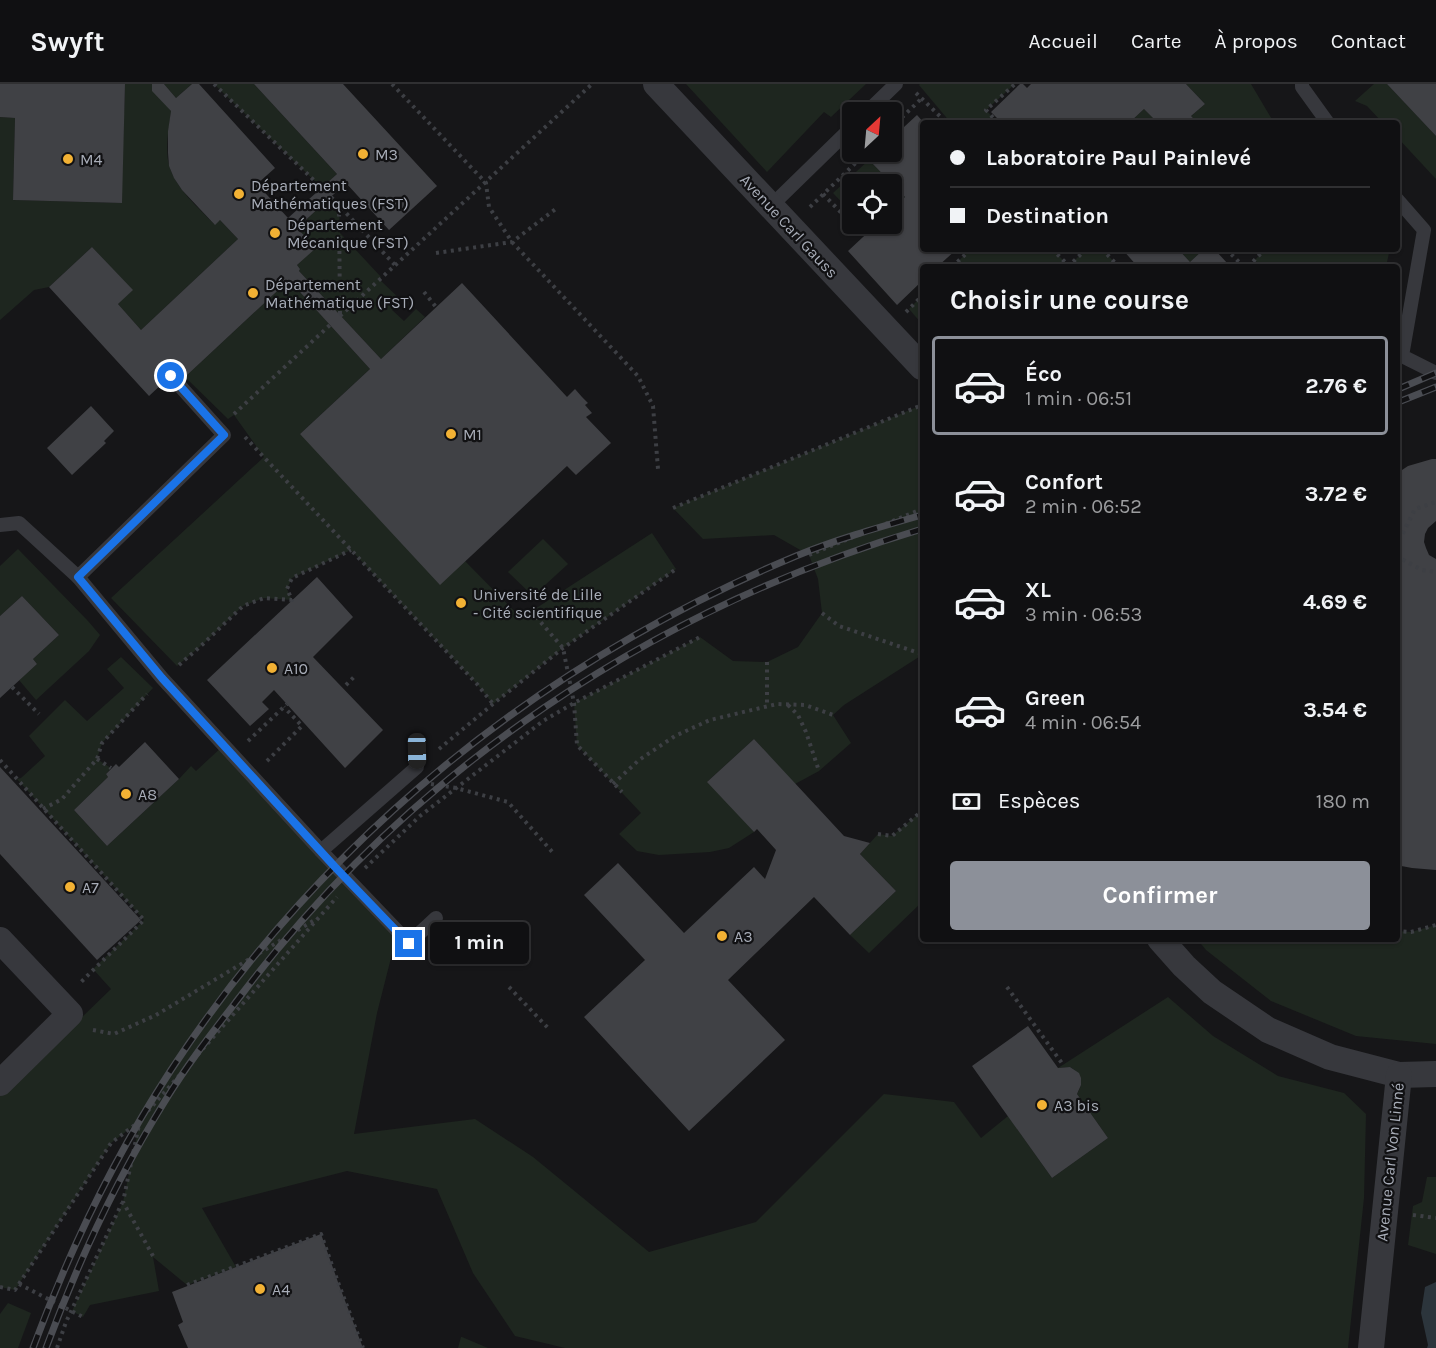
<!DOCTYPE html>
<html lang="fr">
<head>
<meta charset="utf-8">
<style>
  body { margin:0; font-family:Karla,sans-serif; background:#1e1e20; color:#f1f3f6; height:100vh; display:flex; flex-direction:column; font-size:22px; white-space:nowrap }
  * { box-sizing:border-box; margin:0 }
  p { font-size:20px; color:#9c9d9f }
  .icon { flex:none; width:33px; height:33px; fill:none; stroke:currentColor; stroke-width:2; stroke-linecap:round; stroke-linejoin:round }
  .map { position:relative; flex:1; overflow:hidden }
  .side { position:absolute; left:920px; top:180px; width:480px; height:678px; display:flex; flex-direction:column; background:#101012; border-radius:6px; box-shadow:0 2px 4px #0004,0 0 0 2px #303032 }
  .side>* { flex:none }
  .top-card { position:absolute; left:920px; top:36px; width:480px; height:132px; border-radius:6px; box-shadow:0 2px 4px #0004,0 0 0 2px #303032; display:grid; align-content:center; height:132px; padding:0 30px; background:#101012 }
  .needle { width:39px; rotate:26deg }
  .fabs { position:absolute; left:842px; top:18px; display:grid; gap:12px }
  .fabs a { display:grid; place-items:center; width:60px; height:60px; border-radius:6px; background:#101012; box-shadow:0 2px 4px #0004,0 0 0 2px #303032; font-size:30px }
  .end { position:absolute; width:27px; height:27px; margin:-14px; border:8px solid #1a73e8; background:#fff; box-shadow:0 0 0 3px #fff }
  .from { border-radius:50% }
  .bubble { position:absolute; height:42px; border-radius:6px; background:#101012; box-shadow:0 2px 4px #0004,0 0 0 2px #303032; font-size:20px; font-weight:700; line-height:42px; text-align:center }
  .car { position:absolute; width:18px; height:36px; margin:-18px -9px; border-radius:8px; box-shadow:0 0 4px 2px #0007; background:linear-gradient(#222 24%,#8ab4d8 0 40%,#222 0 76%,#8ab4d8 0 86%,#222 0) }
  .top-card b { display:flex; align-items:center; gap:21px; height:57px; font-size:22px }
  .top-card b+b { border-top:2px solid #303032 }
  .top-card i { width:15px; height:15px; background:#f1f3f6 }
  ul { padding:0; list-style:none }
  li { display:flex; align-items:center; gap:18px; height:99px; margin:0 12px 9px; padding:0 18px; border:3px solid transparent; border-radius:6px }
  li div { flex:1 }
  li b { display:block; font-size:22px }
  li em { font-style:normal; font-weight:700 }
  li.selected { border-color:#8c9099 }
  li>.icon { width:54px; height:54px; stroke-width:1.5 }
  h2 { padding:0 30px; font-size:27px; line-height:72px }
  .pay { display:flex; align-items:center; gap:15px; height:66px; padding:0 30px; font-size:22px }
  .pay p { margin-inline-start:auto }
  .action { display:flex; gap:12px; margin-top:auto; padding:12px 30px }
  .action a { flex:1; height:69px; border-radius:6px; background:#8c9099; color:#fff; font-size:24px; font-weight:700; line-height:69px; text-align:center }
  header { display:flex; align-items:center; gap:36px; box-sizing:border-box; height:84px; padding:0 30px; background:#101012; border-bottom:2px solid #303032 }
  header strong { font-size:28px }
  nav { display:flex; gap:33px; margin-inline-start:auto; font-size:21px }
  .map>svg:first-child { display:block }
  .green { fill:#1e261f }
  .water { fill:#2c353c }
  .building { fill:#404145 }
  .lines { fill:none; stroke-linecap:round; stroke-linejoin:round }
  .path { stroke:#3d3f44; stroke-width:4; stroke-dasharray:3 4.5; stroke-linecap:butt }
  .service { stroke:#37383d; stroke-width:14 }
  .minor { stroke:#37383d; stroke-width:26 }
  .rail-casing { stroke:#4a4c52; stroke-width:7 }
  .rail { stroke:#111113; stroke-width:4.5; stroke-dasharray:14; stroke-linecap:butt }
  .route { stroke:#1a73e8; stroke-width:8 }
  .poi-dot { fill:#f2b134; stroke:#111113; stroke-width:2 }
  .labels { text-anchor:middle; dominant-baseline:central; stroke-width:4.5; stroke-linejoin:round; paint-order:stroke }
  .poi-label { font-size:16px; fill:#a8adb8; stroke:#111113; text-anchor:start }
  .street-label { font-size:16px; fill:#a8adb8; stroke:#111113 }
</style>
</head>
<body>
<header>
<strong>Swyft</strong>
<nav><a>Accueil</a><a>Carte</a><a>À propos</a><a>Contact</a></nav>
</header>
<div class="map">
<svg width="1436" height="1264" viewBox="0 0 1436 1264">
  <rect width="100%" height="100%" fill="#161618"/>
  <g class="green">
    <path d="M 125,0 L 152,0 L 171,27 C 169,45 164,67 170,84 C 178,107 198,123 214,140 L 220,136 L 238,155 L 141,246 L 118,220 L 132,206 L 92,163 L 49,203 L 34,206 L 0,236 L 0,33 L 15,34 L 13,116 L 121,119 Z"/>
    <path d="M 164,0 L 192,0 L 176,14 Z"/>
    <path d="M 214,0 L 254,0 L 337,90 L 322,104 Z"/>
    <path d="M 686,0 L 866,0 L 831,33 L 824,28 L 767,88 Z"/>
    <path d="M 920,0 L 1015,0 L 986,26 L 998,39 L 951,39 L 919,1 Z"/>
    <path d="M 1186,0 L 1251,0 L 1274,39 L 1198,39 L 1191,32 L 1205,20 Z"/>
    <path d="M 1374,0 L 1387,0 L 1436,52 L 1436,95 L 1397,53 L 1396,39 L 1383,39 L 1367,22 L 1355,17 Z"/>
    <path d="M 1144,25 L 1158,39 L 1129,39 Z"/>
    <path d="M 869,76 L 905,113 L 891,126 L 891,100 L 852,100 L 852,129 L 833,109 Z"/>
    <path d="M 331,113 L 339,122 L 340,149 L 381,193 L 380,196 L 402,217 L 392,226 L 404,237 L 416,225 L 425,233 L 381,275 L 299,187 L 300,185 L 297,181 L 315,164 L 297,144 Z"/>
    <path d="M 971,165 L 1052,165 L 1069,182 L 1086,165 L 1102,165 L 1119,183 L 952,183 Z"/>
    <path d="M 1178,165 L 1204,165 L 1190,178 Z"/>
    <path d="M 1265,165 L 1386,165 L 1389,169 L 1386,183 L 1261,183 L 1255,176 Z"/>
    <path d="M 289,196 L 370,285 L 300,350 L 465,477 L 521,534 L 652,449 L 676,485 L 563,564 L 493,620 L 477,600 L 351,466 L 292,494 L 287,505 L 292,516 L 264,514 L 243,522 L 203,560 L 177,582 L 111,514 L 264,373 L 234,331 L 228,335 L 185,293 Z"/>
    <path d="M 922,212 L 922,240 L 909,225 Z"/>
    <path d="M 922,321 L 922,571 L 844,621 L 833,631 L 851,659 L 819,687 L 795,700 L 754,655 L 708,697 L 754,748 L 729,764 L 710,768 L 659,771 L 637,767 L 619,750 L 641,729 L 577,661 L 574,619 L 700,553 L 733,577 L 767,578 L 798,563 L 822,529 L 818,495 L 809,471 L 774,451 L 703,455 L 673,424 Z"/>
    <path d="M 543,455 L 568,480 L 533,512 L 508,488 Z"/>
    <path d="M 18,465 L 88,537 L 100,551 L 89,567 L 36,616 L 19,596 L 37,580 L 33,575 L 59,551 L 22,512 L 0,532 L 0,482 Z"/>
    <path d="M 121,573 L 153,604 L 102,659 L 97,675 L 111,684 L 106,690 L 108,693 L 74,726 L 107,762 L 179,695 L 191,682 L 196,687 L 224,661 L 409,859 L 392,870 L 377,929 L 354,1050 L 475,1035 L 533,1073 L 649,1168 L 756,1138 L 884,1010 L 954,1018 L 981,1054 L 1008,1032 L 1052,1094 L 1108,1054 L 1077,1010 C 1084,999 1081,989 1070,983 L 1058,984 L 1168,913 L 1213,952 L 1278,992 L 1344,1009 L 1366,1030 L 1364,1114 L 1348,1264 L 565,1264 L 515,1252 L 473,1189 L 437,1105 L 347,1087 L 202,1124 L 236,1183 L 187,1201 L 153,1173 L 159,1207 L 90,1221 L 83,1233 L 72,1227 L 123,1118 L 140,1037 L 111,1059 L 15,1206 L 0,1203 L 0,999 L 78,937 L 111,905 L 93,885 L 144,836 L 17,695 L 21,694 L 45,672 L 29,652 L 65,616 L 87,637 L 124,604 L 107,585 Z"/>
    <path d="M 922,727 L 922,818 L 869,869 L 850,851 L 896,807 L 860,770 L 878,750 L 892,752 Z"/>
    <path d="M 1436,841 L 1436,960 L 1356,952 L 1271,917 L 1206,866 L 1197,855 L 1396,855 L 1397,847 L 1411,848 Z"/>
    <path d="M 1427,1093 L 1436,1093 L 1436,1170 L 1408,1161 L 1413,1122 L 1422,1118 Z"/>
    <path d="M 8,1219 L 31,1229 L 18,1264 L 0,1264 L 0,1230 Z"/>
    <path d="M 461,1253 L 462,1253 L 488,1264 L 458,1264 Z"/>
  </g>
  <path class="water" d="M 1436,1198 L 1436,1264 L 1427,1264 L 1428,1261 L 1421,1229 L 1425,1203 Z"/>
  <g class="building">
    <path d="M 0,0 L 125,0 L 122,119 L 13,116 L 15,34 L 0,33 Z"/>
    <path d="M 152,0 L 164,0 L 176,14 L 192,0 L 199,0 L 275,84 L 257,100 L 288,134 L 337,90 L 254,0 L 343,0 L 437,102 L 389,146 L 346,99 L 297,144 L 316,164 L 297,181 L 300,185 L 299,187 L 381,275 L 462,199 L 567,313 L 575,305 L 582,313 L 588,319 L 585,321 L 592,329 L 586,333 L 611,359 L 576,391 L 567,382 L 440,501 L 300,350 L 370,285 L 289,196 L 185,293 L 178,285 L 149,312 L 49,203 L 92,163 L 133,206 L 118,220 L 141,246 L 238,155 L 220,136 L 215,141 L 182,106 L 174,94 L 169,82 L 168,69 L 168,47 L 171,27 L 152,7 Z"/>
    <path d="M 1020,0 L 1023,0 L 1027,4 L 1031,0 L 1186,0 L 1205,20 L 1191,32 L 1198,39 L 1158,39 L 1144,25 L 1129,39 L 1002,39 L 991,28 Z"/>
    <path d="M 1387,0 L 1436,0 L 1436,52 Z"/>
    <path d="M 917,31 L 924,39 L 922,39 L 922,165 L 957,165 L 937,183 L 922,183 L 922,197 L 897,221 L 848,167 L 877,140 L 891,140 L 891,126 L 905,113 L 869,76 L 878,68 L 891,68 L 891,55 Z"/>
    <path d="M 1122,165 L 1178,165 L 1190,178 L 1204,165 L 1219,165 L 1216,167 L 1228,180 L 1224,183 L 1138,183 Z"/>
    <path d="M 91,322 L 114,347 L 104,357 L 106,359 L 72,391 L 47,364 Z"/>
    <path d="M 1432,375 L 1436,375 L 1436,437 L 1428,444 L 1425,450 L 1424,458 L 1426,464 L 1429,471 L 1436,475 L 1436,786 L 1412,784 L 1396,781 L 1396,390 L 1408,382 Z"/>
    <path d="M 317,493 L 353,533 L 313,573 L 383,646 L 345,684 L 274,606 L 262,618 L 269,625 L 250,642 L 207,596 Z"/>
    <path d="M 22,512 L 59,551 L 33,575 L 37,580 L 0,614 L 0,532 Z"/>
    <path d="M 754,655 L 844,752 L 870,759 L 860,770 L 896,807 L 850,851 L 814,813 L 728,896 L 785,956 L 689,1047 L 584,933 L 645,876 L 584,811 L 618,779 L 684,849 L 754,783 L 765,795 L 776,766 L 757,745 L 754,748 L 707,698 Z"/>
    <path d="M 145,658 L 179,695 L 107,762 L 74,726 L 108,693 L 106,690 L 116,680 L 119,683 Z"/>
    <path d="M 0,683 L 141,836 L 97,876 L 0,770 Z"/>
    <path d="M 1028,942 L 1058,984 L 1070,983 L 1079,989 L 1081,994 L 1081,1001 L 1077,1010 L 1108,1054 L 1052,1094 L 972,982 Z"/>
    <path d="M 321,1150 L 339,1201 L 363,1264 L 188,1264 L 178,1241 L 183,1238 L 172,1208 Z"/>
  </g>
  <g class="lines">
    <g class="path">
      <path d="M 214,0 L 322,104"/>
      <path d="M 392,0 L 486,99 L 489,123 L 512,158 L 638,292 L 653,322 L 658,385"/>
      <path d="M 916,9 L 947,39"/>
      <path d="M 998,39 L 986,26 L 1015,0"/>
      <path d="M 891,44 L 921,15"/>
      <path d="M 823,110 L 864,152"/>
      <path d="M 331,113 L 395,181"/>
      <path d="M 339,122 L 340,231"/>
      <path d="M 810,123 L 867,68"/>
      <path d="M 1052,165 L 1069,182 L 1086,165"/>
      <path d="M 1102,165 L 1119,183"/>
      <path d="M 1226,165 L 1244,183"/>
      <path d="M 436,169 L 512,158 L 557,124"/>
      <path d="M 952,183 L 971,165"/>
      <path d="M 1248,183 L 1265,165"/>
      <path d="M 424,208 L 436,223"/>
      <path d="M 906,228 L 922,212"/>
      <path d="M 340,232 L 592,0"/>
      <path d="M 234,330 L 330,241"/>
      <path d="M 245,353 L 477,600 L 493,620"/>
      <path d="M 673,424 L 922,321"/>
      <path d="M 1396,463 L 1415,425 L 1436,418"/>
      <path d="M 809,471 L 922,425"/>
      <path d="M 1396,472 L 1422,486 L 1436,488"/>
      <path d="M 531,527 L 563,564 L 574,619 L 577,661 L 622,708"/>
      <path d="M 822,529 L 839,542 L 922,570"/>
      <path d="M 767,578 L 767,622"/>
      <path d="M 179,581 L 203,560 L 243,522 L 264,514 L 292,516 L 287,505 L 292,494 L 351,466"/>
      <path d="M 346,601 L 355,592"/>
      <path d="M 12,603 L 39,630"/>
      <path d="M 788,621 L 798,631 L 806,648 L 819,687"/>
      <path d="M 248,657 L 287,620"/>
      <path d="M 439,665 L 493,620 L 563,564 L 676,485"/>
      <path d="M 97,675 L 111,684"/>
      <path d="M 0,676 L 144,836 L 79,900"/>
      <path d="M 267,677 L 302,642 L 284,623"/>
      <path d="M 431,700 L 456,704 L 508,718 L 555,771"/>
      <path d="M 613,700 L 639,676 L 675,652 L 710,636 L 777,620 L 805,621 L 833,631"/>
      <path d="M 43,725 L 62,715 L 97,675 L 102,659 L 147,610"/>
      <path d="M 878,750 L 892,752 L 922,727"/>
      <path d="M 365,784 L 420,732 L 543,637 L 574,619 L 700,553"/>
      <path d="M 1396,847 L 1411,848 L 1436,841"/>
      <path d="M 509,903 L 548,944"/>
      <path d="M 1007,903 L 1064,982"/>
      <path d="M 93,946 L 114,950 L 156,931 L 313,837"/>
      <path d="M 1413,1131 L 1436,1134"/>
      <path d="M 153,1172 L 123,1118 L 140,1036 L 337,813"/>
      <path d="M 19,1200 L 83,1233"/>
      <path d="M 187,1201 L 321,1150 L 339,1201 L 363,1264"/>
      <path d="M 0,1203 L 15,1206 L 111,1059 L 140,1037"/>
      <path d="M 57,1264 L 66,1238 L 122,1119"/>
    </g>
    <g class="service">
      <path d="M 1302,0 L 1302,3 L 1328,39"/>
      <path d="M 867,28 L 896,0"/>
      <path d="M 1396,114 L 1424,146 L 1402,272 L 1436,289"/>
      <path d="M 771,122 L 852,43"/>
      <path d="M 0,441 L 19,439 L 78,493 L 224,351 L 171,292"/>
      <path d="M 78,493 L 162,594 L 321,767 L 409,859 L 436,834"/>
      <path d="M 321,767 L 417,683 L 417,667"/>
    </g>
    <g class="minor">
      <path d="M 656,0 L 922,283"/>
      <path d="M 1160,855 L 1184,882 L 1212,908 L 1268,946 L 1330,973 L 1399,991 L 1436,990"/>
      <path d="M 0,856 L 70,930 L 0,999"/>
      <path d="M 1371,1264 L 1399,991"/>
    </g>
    <g class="rail-casing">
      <g id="rail">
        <path d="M 1396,306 L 1436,289"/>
        <path d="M 1396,319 L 1436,303"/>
        <path d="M 33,1264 C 69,1167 114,1073 171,986 C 324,753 540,579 796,472 C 837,455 880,443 922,431"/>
        <path d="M 46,1264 C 78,1178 117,1094 165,1017 C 188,979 215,945 242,910 C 412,685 653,525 922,445"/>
      </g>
    </g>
    <use href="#rail" class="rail"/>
  </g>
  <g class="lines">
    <path class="route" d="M 171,292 L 224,351 L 78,493 L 162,594 L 335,783 L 409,860"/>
  </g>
  <g class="poi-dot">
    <circle cx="363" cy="70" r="6"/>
    <circle cx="68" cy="75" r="6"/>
    <circle cx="239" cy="110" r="6"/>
    <circle cx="275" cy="149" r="6"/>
    <circle cx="253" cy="209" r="6"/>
    <circle cx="451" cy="350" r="6"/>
    <circle cx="461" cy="519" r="6"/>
    <circle cx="272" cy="584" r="6"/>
    <circle cx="126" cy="710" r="6"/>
    <circle cx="70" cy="803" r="6"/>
    <circle cx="722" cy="852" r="6"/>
    <circle cx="1042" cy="1021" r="6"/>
    <circle cx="260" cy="1205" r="6"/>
  </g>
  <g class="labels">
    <g class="poi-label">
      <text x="375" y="70">M3</text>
      <text x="80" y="75">M4</text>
      <text x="251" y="101">Département<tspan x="251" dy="18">Mathématiques (FST)</tspan></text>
      <text x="287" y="140">Département<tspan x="287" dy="18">Mécanique (FST)</tspan></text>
      <text x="265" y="200">Département<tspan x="265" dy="18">Mathématique (FST)</tspan></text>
      <text x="463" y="350">M1</text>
      <text x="473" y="510">Université de Lille<tspan x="473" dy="18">‐ Cité scientifique</tspan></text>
      <text x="284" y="584">A10</text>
      <text x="138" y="710">A8</text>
      <text x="82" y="803">A7</text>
      <text x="734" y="852">A3</text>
      <text x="1054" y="1021">A3 bis</text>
      <text x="272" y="1205">A4</text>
    </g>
    <g class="street-label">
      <text transform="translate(789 142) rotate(47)">Avenue Carl Gauss</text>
      <text transform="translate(1390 1078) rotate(-84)">Avenue Carl Von Linné</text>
    </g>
  </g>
</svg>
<div class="fabs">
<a><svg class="needle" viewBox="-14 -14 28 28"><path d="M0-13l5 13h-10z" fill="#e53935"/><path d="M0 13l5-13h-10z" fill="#9c9d9f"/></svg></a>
<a><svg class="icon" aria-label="locate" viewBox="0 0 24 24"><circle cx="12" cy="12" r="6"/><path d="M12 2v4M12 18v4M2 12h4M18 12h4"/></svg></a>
</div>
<i class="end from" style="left:171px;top:292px"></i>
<i class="end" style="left:409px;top:860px"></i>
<div class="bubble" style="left:430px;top:838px;width:99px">1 min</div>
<i class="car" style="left:417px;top:667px;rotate:179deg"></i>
<div class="top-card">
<b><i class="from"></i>Laboratoire Paul Painlevé</b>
<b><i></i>Destination</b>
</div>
<section class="side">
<h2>Choisir une course</h2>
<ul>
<li class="selected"><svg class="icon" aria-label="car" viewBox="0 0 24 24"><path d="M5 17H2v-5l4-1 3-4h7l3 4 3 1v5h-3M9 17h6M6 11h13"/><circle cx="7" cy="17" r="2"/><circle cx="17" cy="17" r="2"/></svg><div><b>Éco</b><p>1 min · 06:51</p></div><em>2.76 €</em></li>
<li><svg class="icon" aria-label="car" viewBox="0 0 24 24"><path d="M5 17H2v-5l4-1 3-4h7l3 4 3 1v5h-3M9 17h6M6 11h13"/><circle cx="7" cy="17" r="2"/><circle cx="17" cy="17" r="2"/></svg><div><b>Confort</b><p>2 min · 06:52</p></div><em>3.72 €</em></li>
<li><svg class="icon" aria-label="car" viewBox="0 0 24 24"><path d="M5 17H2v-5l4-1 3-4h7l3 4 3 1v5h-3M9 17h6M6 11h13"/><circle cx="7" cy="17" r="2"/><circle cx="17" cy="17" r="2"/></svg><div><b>XL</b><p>3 min · 06:53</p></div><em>4.69 €</em></li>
<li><svg class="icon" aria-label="car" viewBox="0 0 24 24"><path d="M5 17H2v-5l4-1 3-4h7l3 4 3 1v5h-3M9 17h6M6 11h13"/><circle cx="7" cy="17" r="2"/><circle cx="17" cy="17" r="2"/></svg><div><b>Green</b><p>4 min · 06:54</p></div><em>3.54 €</em></li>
</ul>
<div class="pay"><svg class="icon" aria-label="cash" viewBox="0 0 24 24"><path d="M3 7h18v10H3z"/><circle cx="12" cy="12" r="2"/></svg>Espèces<p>180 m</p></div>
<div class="action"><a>Confirmer</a></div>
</section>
</div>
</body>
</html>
